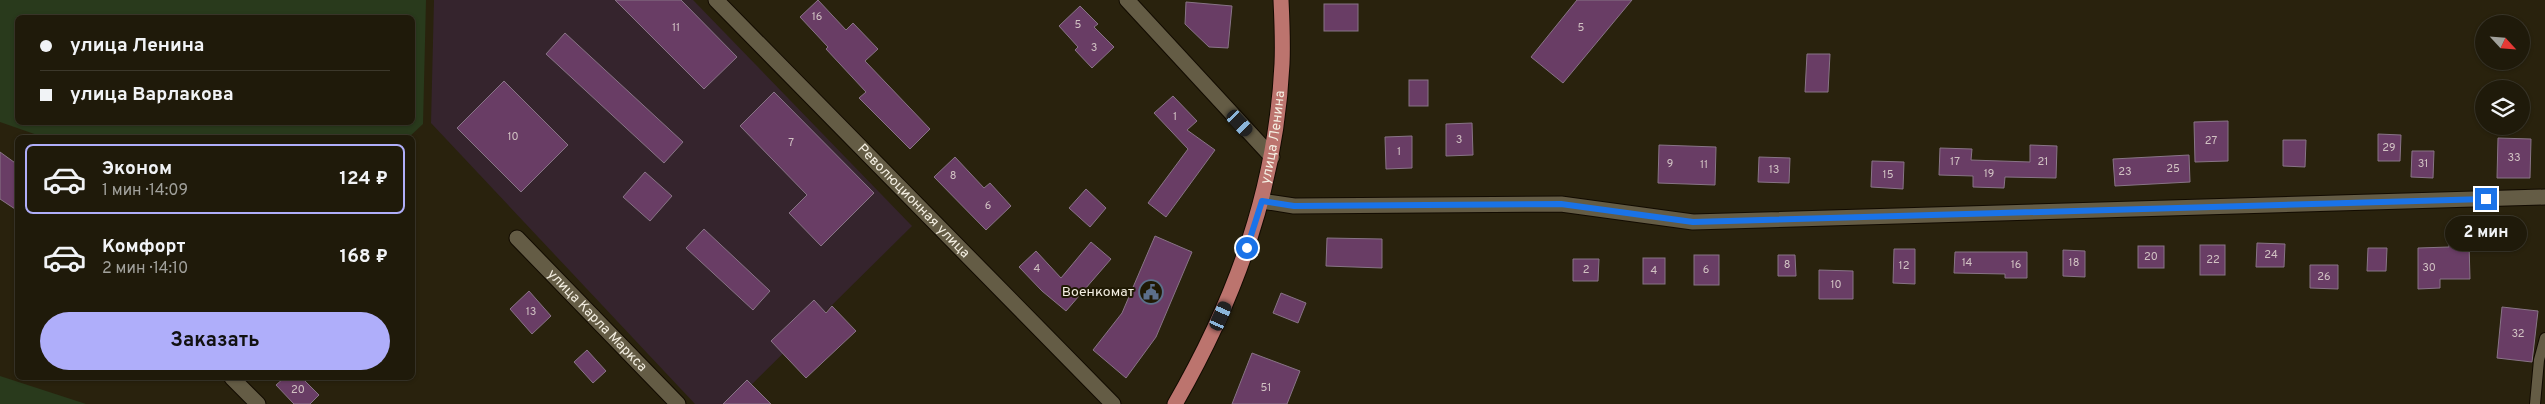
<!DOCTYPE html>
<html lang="ru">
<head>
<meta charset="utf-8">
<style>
  body { margin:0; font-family:Overpass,sans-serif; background:#2c2718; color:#f1f3f6; height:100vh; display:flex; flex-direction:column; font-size:19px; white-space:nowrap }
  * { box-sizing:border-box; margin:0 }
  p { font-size:16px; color:#a1a19c }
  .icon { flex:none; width:28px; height:28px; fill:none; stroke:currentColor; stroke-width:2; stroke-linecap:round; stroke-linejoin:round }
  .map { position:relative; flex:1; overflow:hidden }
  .drawer { position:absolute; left:15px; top:135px; width:400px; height:245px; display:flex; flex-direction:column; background:#1f1a0a; border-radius:8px; box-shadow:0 1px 4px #0004,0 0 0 1px #3c382b }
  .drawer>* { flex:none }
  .hud { position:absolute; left:15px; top:15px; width:400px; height:110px; border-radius:8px; box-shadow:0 1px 4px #0004,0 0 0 1px #3c382b; display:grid; align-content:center; height:110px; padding:0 25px; background:#1f1a0a }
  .needle { width:32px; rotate:116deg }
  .controls { position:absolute; left:2475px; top:15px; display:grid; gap:10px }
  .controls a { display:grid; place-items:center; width:55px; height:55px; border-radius:50%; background:#1f1a0a; box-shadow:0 1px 4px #0004,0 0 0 1px #3c382b; font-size:25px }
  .end { position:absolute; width:22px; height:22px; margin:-11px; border:6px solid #1a73e8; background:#fff; box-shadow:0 0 0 2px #fff }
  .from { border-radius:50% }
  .bubble { position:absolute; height:35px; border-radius:18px; background:#1f1a0a; box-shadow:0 1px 4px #0004,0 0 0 1px #3c382b; font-size:16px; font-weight:700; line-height:35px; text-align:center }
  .car { position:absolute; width:15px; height:30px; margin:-15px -8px; border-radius:6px; box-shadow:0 0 4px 1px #0007; background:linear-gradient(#222 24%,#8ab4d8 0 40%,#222 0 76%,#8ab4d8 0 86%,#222 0) }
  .hud b { display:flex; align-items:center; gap:18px; height:48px; font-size:19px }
  .hud b+b { border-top:1px solid #3c382b }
  .hud i { width:12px; height:12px; background:#f1f3f6 }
  ul { padding:9px 0 0; list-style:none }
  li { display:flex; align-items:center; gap:15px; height:70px; margin:0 10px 8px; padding:0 15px; border:2px solid transparent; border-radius:8px }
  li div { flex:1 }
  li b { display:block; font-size:19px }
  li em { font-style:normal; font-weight:700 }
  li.active { border-color:#afaefa }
  li>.icon { width:45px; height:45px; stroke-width:1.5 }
  .cta { display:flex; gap:10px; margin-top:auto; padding:10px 25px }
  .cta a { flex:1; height:58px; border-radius:30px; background:#afaefa; color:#111; font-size:20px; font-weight:700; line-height:58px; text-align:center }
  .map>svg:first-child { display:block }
  .industrial { fill:#35242d }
  .green { fill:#293a1c; fill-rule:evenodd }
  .building { fill:#693d65; stroke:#887486 }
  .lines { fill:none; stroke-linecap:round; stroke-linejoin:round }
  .service-casing { stroke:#120b00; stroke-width:12 }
  .minor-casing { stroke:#120b00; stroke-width:17 }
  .primary-casing { stroke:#120b00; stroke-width:17 }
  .service { stroke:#645c45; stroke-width:10 }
  .minor { stroke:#645c45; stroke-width:15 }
  .primary { stroke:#bc746e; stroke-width:15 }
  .route { stroke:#1a73e8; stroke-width:6 }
  .labels { text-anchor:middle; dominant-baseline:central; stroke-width:4; stroke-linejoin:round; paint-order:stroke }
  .number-label { font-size:11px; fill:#d1c2c3 }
  .street-label { font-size:14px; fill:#f4efe2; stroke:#1f1904 }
  .poi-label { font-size:14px; fill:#f4efe2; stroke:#1f1904; text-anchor:end }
</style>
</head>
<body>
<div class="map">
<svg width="2545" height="404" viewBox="0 0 2545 404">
  <rect width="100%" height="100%" fill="#29220d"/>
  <path class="industrial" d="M 434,0 L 693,0 L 912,226 L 732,404 L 695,404 L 431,123 Z"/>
  <g class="green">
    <path d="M 0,0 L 426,0 L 423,124 L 408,138 L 43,137 L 0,122 ZM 18,18 L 412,18 L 412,122 L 18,122 Z"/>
    <path d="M 0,376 L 86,404 L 0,404 Z"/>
  </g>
  <g class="building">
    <path d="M 615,0 L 681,0 L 737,57 L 704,89 Z"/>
    <path d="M 818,0 L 846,30 L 853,23 L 878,49 L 865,61 L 930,129 L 910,149 L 859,98 L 866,92 L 826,49 L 828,47 L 800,17 Z"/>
    <path d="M 1577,0 L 1632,0 L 1563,83 L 1531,57 Z"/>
    <path d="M 1186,2 L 1232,6 L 1228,48 L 1209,47 L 1185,24 Z"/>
    <rect x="1324" y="4" width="34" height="27"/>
    <path d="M 1080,6 L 1098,24 L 1094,27 L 1114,47 L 1092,68 L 1075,50 L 1078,47 L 1059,26 Z"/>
    <path d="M 565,33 L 683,142 L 664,163 L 546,54 Z"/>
    <path d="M 1807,54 L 1830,54 L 1828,92 L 1805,92 Z"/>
    <rect x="1409" y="80" width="19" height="26"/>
    <path d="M 504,81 L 568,145 L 521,192 L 457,128 Z"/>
    <path d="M 774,92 L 874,193 L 821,246 L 789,213 L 807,195 L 740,126 Z"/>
    <path d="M 1173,96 L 1197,121 L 1187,130 L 1215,150 L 1166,217 L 1148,203 L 1188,149 L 1154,113 Z"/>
    <path d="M 2228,121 L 2228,161 L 2195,162 L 2194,122 Z"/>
    <path d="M 1472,123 L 1473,155 L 1446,156 L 1446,124 Z"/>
    <path d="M 2378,134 L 2401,135 L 2400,161 L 2378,161 Z"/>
    <path d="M 1412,136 L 1412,168 L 1386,169 L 1385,137 Z"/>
    <path d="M 2498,138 L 2531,139 L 2530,178 L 2497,178 Z"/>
    <path d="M 2283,140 L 2306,140 L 2305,167 L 2283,166 Z"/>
    <path d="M 1659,145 L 1716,147 L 1715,185 L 1658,183 Z"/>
    <path d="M 2030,145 L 2057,146 L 2056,178 L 2005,177 L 2004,188 L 1973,187 L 1973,176 L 1939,175 L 1940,148 L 1972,149 L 1971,160 L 2030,162 Z"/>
    <path d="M 2412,151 L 2434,151 L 2433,178 L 2411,177 Z"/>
    <path d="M 0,152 L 18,165 L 18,211 L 0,199 Z"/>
    <path d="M 2189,155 L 2190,182 L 2115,186 L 2113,159 Z"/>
    <path d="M 955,157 L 984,188 L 990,183 L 1011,206 L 986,230 L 934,177 Z"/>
    <path d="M 1759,157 L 1790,158 L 1789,183 L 1758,182 Z"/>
    <path d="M 1872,161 L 1904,162 L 1903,189 L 1871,187 Z"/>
    <path d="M 645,172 L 672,196 L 650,221 L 623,197 Z"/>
    <path d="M 1086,189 L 1106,208 L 1090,227 L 1069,208 Z"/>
    <path d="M 704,229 L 770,291 L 753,310 L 686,248 Z"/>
    <path d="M 1155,236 L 1192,252 L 1156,337 L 1126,378 L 1093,350 L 1122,313 Z"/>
    <path d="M 1327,238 L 1382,239 L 1382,268 L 1326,266 Z"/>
    <path d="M 1091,242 L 1111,259 L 1066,311 L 1042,291 L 1019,267 L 1036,251 L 1061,278 Z"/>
    <path d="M 2257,243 L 2285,244 L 2284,267 L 2256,267 Z"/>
    <path d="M 2449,243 L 2469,243 L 2470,279 L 2440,279 L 2440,288 L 2418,289 L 2418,248 L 2449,247 Z"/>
    <rect x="2200" y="245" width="25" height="30"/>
    <rect x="2138" y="246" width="26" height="22"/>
    <path d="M 2368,248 L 2387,248 L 2386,271 L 2367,271 Z"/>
    <path d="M 1894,249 L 1915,249 L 1915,284 L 1893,283 Z"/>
    <path d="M 2063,250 L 2085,251 L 2085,277 L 2063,276 Z"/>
    <path d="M 1955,252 L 2027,252 L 2027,278 L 2005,278 L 2005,274 L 1954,273 Z"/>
    <rect x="1694" y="255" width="25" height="30"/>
    <path d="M 1778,255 L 1795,255 L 1796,276 L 1778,276 Z"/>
    <rect x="1643" y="258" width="22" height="26"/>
    <path d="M 1573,259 L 1599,259 L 1598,281 L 1573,281 Z"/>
    <path d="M 2310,265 L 2338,265 L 2338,289 L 2310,288 Z"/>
    <path d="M 1819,270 L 1853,271 L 1853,299 L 1819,299 Z"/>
    <path d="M 529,291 L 551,316 L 532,334 L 510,309 Z"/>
    <path d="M 1281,293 L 1306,303 L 1298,323 L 1273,313 Z"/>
    <path d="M 814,300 L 826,313 L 832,306 L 856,331 L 806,378 L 771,341 Z"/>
    <path d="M 2502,307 L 2538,311 L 2532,362 L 2497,358 Z"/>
    <path d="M 587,350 L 606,371 L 593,383 L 574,362 Z"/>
    <path d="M 1252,353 L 1300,371 L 1287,404 L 1232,404 Z"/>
    <path d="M 284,378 L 302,378 L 319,395 L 310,404 L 294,404 L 276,385 Z"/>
    <path d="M 747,380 L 771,404 L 723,404 Z"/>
  </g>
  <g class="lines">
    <g class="service-casing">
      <path id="service" d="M 2535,404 L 2539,360 L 2545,338"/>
    </g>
    <g class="minor-casing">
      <g id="minor">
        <path id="s1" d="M 716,0 L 1113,404"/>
        <path d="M 1127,0 L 1272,157"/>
        <path d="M 1262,201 L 1294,206 L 1561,204 L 1693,222 L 2545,197"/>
        <path id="s2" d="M 517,238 L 678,404"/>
        <path d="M 232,378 L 258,404"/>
      </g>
    </g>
    <g class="primary-casing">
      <g id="primary">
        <path id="s3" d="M 1175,404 C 1236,298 1276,188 1282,64 C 1283,43 1282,21 1281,0"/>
      </g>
    </g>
    <use href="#service" class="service"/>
    <use href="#minor" class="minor"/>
    <use href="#primary" class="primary"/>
  </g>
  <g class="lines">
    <path class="route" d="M 1247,248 L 1262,201 L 1294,206 L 1561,204 L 1693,222 L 2486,199"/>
  </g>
  <defs>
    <g id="civic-ring" transform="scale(1.25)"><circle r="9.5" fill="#1f1904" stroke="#5c6f8a" stroke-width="1.5"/><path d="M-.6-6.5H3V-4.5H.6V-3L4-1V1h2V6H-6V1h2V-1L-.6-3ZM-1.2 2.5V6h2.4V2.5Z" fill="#5c6f8a"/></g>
  </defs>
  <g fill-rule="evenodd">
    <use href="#civic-ring" x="1151" y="292"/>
  </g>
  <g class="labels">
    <g class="number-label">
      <text x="817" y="17">16</text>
      <text x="1078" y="25">5</text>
      <text x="676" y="28">11</text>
      <text x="1581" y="28">5</text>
      <text x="1094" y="48">3</text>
      <text x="1175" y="117">1</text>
      <text x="513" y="137">10</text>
      <text x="1459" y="140">3</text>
      <text x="2211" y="141">27</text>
      <text x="791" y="143">7</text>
      <text x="2389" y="148">29</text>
      <text x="1399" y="152">1</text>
      <text x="2514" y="158">33</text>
      <text x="1955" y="162">17</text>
      <text x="2043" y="162">21</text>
      <text x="1670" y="164">9</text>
      <text x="2423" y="164">31</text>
      <text x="1704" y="165">11</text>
      <text x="2173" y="169">25</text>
      <text x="1774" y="170">13</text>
      <text x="2125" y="172">23</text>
      <text x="1989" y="174">19</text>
      <text x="1888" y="175">15</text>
      <text x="953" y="176">8</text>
      <text x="988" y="206">6</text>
      <text x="2271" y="255">24</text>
      <text x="2151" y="257">20</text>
      <text x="2213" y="260">22</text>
      <text x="1967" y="263">14</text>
      <text x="2074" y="263">18</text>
      <text x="1787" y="265">8</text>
      <text x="2016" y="265">16</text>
      <text x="1904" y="266">12</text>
      <text x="2429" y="268">30</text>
      <text x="1037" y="269">4</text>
      <text x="1586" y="270">2</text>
      <text x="1706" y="270">6</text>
      <text x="1654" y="271">4</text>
      <text x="2324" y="277">26</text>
      <text x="1836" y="285">10</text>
      <text x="531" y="312">13</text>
      <text x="2518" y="334">32</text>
      <text x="1266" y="388">51</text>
      <text x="298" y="390">20</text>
    </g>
    <g class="street-label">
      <text stroke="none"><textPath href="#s3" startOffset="286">улица Ленина</textPath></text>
      <text stroke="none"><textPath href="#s1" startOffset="282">Революционная улица</textPath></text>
      <text stroke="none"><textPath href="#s2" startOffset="115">улица Карла Маркса</textPath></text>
    </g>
    <g class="poi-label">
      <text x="1134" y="292">Военкомат</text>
    </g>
  </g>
</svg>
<div class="controls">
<a><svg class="needle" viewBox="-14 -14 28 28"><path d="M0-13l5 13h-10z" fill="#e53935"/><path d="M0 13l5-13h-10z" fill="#a1a19c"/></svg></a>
<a><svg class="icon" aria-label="layers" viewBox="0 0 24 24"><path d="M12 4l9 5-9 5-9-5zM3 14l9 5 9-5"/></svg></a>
</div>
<i class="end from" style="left:1247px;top:248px"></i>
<i class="end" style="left:2486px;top:199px"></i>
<div class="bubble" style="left:2445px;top:216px;width:82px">2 мин</div>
<i class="car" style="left:1240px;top:123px;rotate:137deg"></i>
<i class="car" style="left:1221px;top:316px;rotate:24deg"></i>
<div class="hud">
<b><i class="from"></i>улица Ленина</b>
<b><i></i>улица Варлакова</b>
</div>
<section class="drawer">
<ul>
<li class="active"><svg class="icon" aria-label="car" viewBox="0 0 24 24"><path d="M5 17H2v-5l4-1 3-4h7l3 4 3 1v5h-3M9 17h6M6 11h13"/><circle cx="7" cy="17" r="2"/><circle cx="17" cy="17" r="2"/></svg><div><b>Эконом</b><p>1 мин · 14:09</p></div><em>124 ₽</em></li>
<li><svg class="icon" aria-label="car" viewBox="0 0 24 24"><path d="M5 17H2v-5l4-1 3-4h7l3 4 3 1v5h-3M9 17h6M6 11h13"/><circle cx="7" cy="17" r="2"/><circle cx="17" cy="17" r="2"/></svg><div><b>Комфорт</b><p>2 мин · 14:10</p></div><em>168 ₽</em></li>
</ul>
<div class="cta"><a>Заказать</a></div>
</section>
</div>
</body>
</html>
